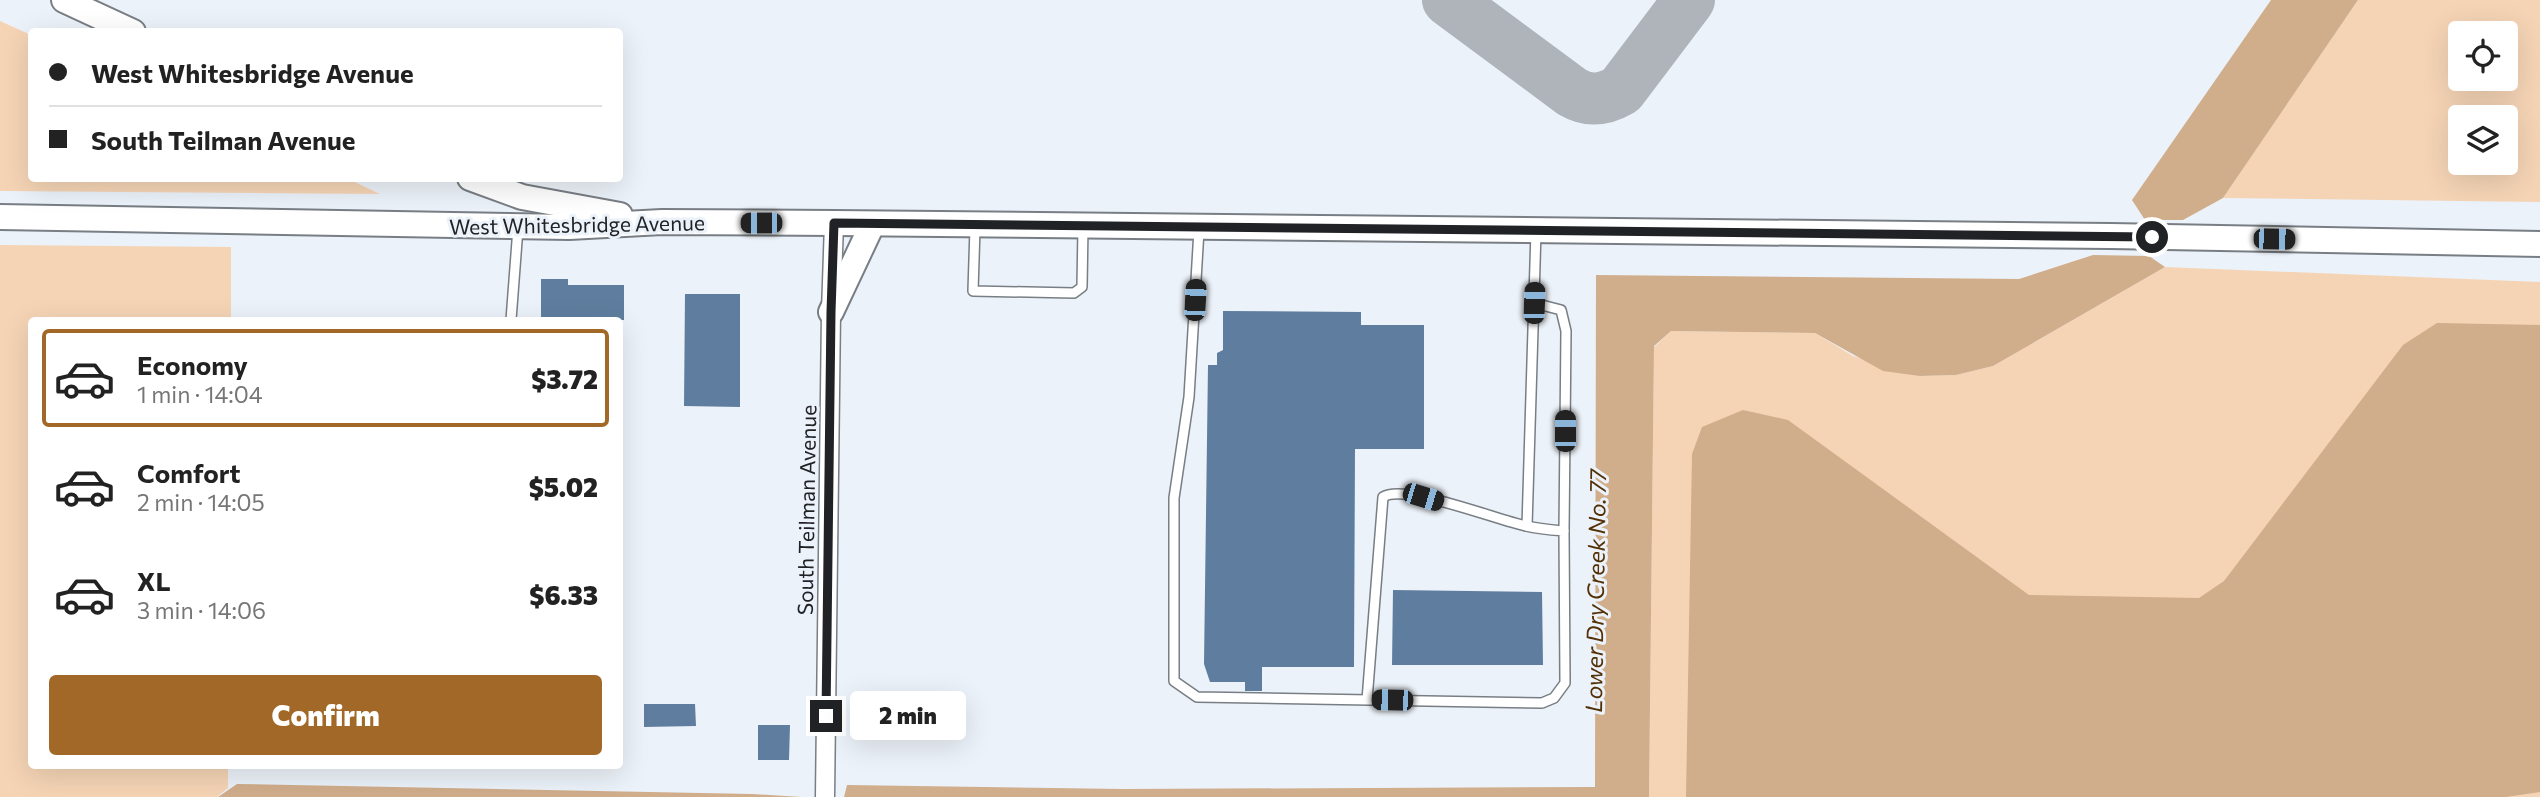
<!DOCTYPE html>
<html lang="en">
<head>
<meta charset="utf-8">
<style>
  body { margin:0; font-family:Commissioner,sans-serif; background:#f2f2f2; color:#222; height:100vh; display:flex; flex-direction:column; font-size:26px; white-space:nowrap }
  * { box-sizing:border-box; margin:0 }
  p { font-size:23px; color:#767676 }
  .icon { flex:none; width:38px; height:38px; fill:none; stroke:currentColor; stroke-width:2; stroke-linecap:round; stroke-linejoin:round }
  .map { position:relative; flex:1; overflow:hidden }
  .side { position:absolute; left:28px; top:317px; width:595px; height:452px; display:flex; flex-direction:column; background:#fff; border-radius:7px; box-shadow:0 7px 28px #0002 }
  .side>* { flex:none }
  .guide { position:absolute; left:28px; top:28px; width:595px; height:154px; border-radius:7px; box-shadow:0 7px 28px #0002; display:grid; align-content:center; height:154px; padding:0 21px; background:#fff }
  .tools { position:absolute; left:2448px; top:21px; display:grid; gap:14px }
  .tools a { display:grid; place-items:center; width:70px; height:70px; border-radius:7px; background:#fff; box-shadow:0 7px 28px #0002; font-size:35px }
  .end { position:absolute; width:32px; height:32px; margin:-16px; border:9px solid #202225; background:#fff; box-shadow:0 0 0 4px #fff }
  .from { border-radius:50% }
  .bubble { position:absolute; height:49px; border-radius:7px; background:#fff; box-shadow:0 7px 28px #0002; font-size:23px; font-weight:800; line-height:49px; text-align:center }
  .car { position:absolute; width:21px; height:42px; margin:-21px -10px; border-radius:9px; box-shadow:0 0 5px 2px #0007; background:linear-gradient(#222 24%,#8ab4d8 0 40%,#222 0 76%,#8ab4d8 0 86%,#222 0) }
  .guide b { display:flex; align-items:center; gap:24px; height:66px; font-size:26px }
  .guide b+b { border-top:2px solid #e0e0e0 }
  .guide i { width:18px; height:18px; background:#222 }
  ul { padding:12px 0 0; list-style:none }
  li { display:flex; align-items:center; gap:21px; height:98px; margin:0 14px 10px; padding:0 7px; border:4px solid transparent; border-radius:7px }
  li div { flex:1 }
  li b { display:block; font-size:26px }
  li em { font-style:normal; font-weight:800 }
  li.selected { border-color:#a26827 }
  li>.icon { width:63px; height:63px; stroke-width:1.5 }
  .cta { display:flex; gap:14px; margin-top:auto; padding:14px 21px }
  .cta a { flex:1; height:80px; border-radius:7px; background:#a26827; color:#fff; font-size:28px; font-weight:800; line-height:80px; text-align:center }
  .map>svg:first-child { display:block }
  .green { fill:#f5d4b5; fill-rule:evenodd }
  .water { fill:#d0ad8b }
  .lines { fill:none; stroke-linecap:round; stroke-linejoin:round }
  .taxiway { stroke:#afb4ba; stroke-width:52 }
  .building { fill:#5f7e9f }
  .lane-casing { stroke:#787e84; stroke-width:12 }
  .street-casing { stroke:#787e84; stroke-width:21 }
  .secondary-casing { stroke:#787e84; stroke-width:28 }
  .lane { stroke:#fff; stroke-width:9 }
  .street { stroke:#fff; stroke-width:18 }
  .secondary { stroke:#fff; stroke-width:24 }
  .route { stroke:#202225; stroke-width:9 }
  .labels { text-anchor:middle; dominant-baseline:central; stroke-width:6; stroke-linejoin:round; paint-order:stroke }
  .street-label { font-size:21px; fill:#202225; stroke:#ecf2f9 }
  .water-label { font-size:23px; font-style:italic; fill:#533005; stroke:#ecf2f9 }
</style>
</head>
<body>
<div class="map">
<svg width="2540" height="797" viewBox="0 0 2540 797">
  <rect width="100%" height="100%" fill="#ecf2f9"/>
  <g class="green">
    <path d="M 2358,0 L 2540,0 L 2540,202 L 2223,198 ZM 2460,33 L 2506,33 L 2506,79 L 2460,79 ZM 2460,117 L 2506,117 L 2506,163 L 2460,163 Z"/>
    <path d="M 0,21 L 31,35 L 32,178 L 346,178 L 380,194 L 0,191 Z"/>
    <path d="M 0,245 L 231,247 L 231,320 L 32,320 L 32,765 L 228,765 L 228,788 L 217,797 L 0,797 Z"/>
    <path d="M 2165,267 L 2540,282 L 2540,797 L 1649,797 L 1654,347 L 1671,331 L 1815,333 L 1853,356 L 1920,376 L 1956,375 L 1993,366 Z"/>
  </g>
  <g class="water">
    <path d="M 2271,0 L 2358,0 L 2223,198 L 2183,220 L 2145,220 L 2132,200 Z"/>
    <path d="M 2093,255 L 2149,256 L 2165,267 L 1993,366 L 1956,375 L 1920,376 L 1883,371 L 1815,333 L 1671,331 L 1654,346 L 1649,797 L 844,797 L 847,785 L 1123,789 L 1595,787 L 1596,275 L 2019,279 Z"/>
    <path d="M 2437,323 L 2540,325 L 2540,792 L 2506,797 L 1686,797 L 1692,454 L 1702,427 L 1743,410 L 1788,420 L 2029,595 L 2199,598 L 2224,581 L 2403,345 Z"/>
    <path d="M 237,784 L 752,794 L 801,797 L 218,797 Z"/>
  </g>
  <g class="lines">
    <path class="taxiway" d="M 1448,0 L 1572,92 C 1589,102 1604,100 1621,90 L 1689,0"/>
  </g>
  <g class="building">
    <path d="M 541,279 L 568,279 L 568,285 L 624,285 L 624,320 L 541,320 Z"/>
    <path d="M 685,294 L 740,294 L 740,407 L 684,406 Z"/>
    <path d="M 1223,311 L 1361,312 L 1361,325 L 1424,325 L 1424,449 L 1355,449 L 1354,667 L 1262,667 L 1262,691 L 1245,691 L 1245,682 L 1210,682 L 1204,664 L 1208,365 L 1217,365 L 1217,353 L 1223,350 Z"/>
    <path d="M 1393,590 L 1542,592 L 1543,665 L 1392,665 Z"/>
    <path d="M 644,704 L 695,704 L 696,726 L 644,727 Z"/>
    <path d="M 758,725 L 790,725 L 789,760 L 758,760 Z"/>
  </g>
  <g class="lines">
    <g class="lane-casing">
      <g id="lane">
        <path d="M 975,228 L 973,291 L 1074,293 L 1082,287 L 1083,227"/>
        <path d="M 1199,230 L 1189,397 L 1174,498 L 1174,681 L 1197,697 L 1542,703 L 1554,698 L 1565,683 L 1564,531 C 1552,530 1539,529 1526,526 C 1497,520 1404,483 1383,497 L 1367,700"/>
        <path d="M 1534,303 L 1561,310 L 1566,331 L 1564,531"/>
        <path d="M 511,320 L 518,228"/>
        <path d="M 1527,526 L 1536,231"/>
      </g>
    </g>
    <g class="street-casing">
      <path id="street" d="M 825,797 L 831,312 L 834,223"/>
    </g>
    <g class="secondary-casing">
      <g id="secondary">
        <path d="M 64,0 L 133,32"/>
        <path d="M 470,178 L 522,197 L 620,215"/>
        <path d="M 0,217 L 569,227 L 662,222 L 834,223 L 2111,236 L 2540,244"/>
        <path d="M 831,312 L 872,225"/>
      </g>
    </g>
    <use href="#lane" class="lane"/>
    <use href="#street" class="street"/>
    <use href="#secondary" class="secondary"/>
  </g>
  <g class="lines">
    <path class="route" d="M 826,716 L 831,312 L 834,223 L 2152,237"/>
  </g>
  <g class="labels">
    <g class="street-label">
      <text transform="translate(577 224) rotate(-1)">West Whitesbridge Avenue</text>
      <text transform="translate(806 510) rotate(-89)">South Teilman Avenue</text>
    </g>
    <g class="water-label">
      <text transform="translate(1595 591) rotate(-89)">Lower Dry Creek No. 77</text>
    </g>
  </g>
</svg>
<div class="tools">
<a><svg class="icon" aria-label="locate" viewBox="0 0 24 24"><circle cx="12" cy="12" r="6"/><path d="M12 2v4M12 18v4M2 12h4M18 12h4"/></svg></a>
<a><svg class="icon" aria-label="layers" viewBox="0 0 24 24"><path d="M12 4l9 5-9 5-9-5zM3 14l9 5 9-5"/></svg></a>
</div>
<i class="end from" style="left:2152px;top:237px"></i>
<i class="end" style="left:826px;top:716px"></i>
<div class="bubble" style="left:850px;top:691px;width:116px">2 min</div>
<i class="car" style="left:761px;top:223px;rotate:270deg"></i>
<i class="car" style="left:2274px;top:239px;rotate:91deg"></i>
<i class="car" style="left:1195px;top:300px;rotate:3deg"></i>
<i class="car" style="left:1534px;top:303px;rotate:2deg"></i>
<i class="car" style="left:1565px;top:431px;rotate:0deg"></i>
<i class="car" style="left:1423px;top:497px;rotate:107deg"></i>
<i class="car" style="left:1392px;top:700px;rotate:271deg"></i>
<div class="guide">
<b><i class="from"></i>West Whitesbridge Avenue</b>
<b><i></i>South Teilman Avenue</b>
</div>
<section class="side">
<ul>
<li class="selected"><svg class="icon" aria-label="car" viewBox="0 0 24 24"><path d="M5 17H2v-5l4-1 3-4h7l3 4 3 1v5h-3M9 17h6M6 11h13"/><circle cx="7" cy="17" r="2"/><circle cx="17" cy="17" r="2"/></svg><div><b>Economy</b><p>1 min · 14:04</p></div><em>$3.72</em></li>
<li><svg class="icon" aria-label="car" viewBox="0 0 24 24"><path d="M5 17H2v-5l4-1 3-4h7l3 4 3 1v5h-3M9 17h6M6 11h13"/><circle cx="7" cy="17" r="2"/><circle cx="17" cy="17" r="2"/></svg><div><b>Comfort</b><p>2 min · 14:05</p></div><em>$5.02</em></li>
<li><svg class="icon" aria-label="car" viewBox="0 0 24 24"><path d="M5 17H2v-5l4-1 3-4h7l3 4 3 1v5h-3M9 17h6M6 11h13"/><circle cx="7" cy="17" r="2"/><circle cx="17" cy="17" r="2"/></svg><div><b>XL</b><p>3 min · 14:06</p></div><em>$6.33</em></li>
</ul>
<div class="cta"><a>Confirm</a></div>
</section>
</div>
</body>
</html>
